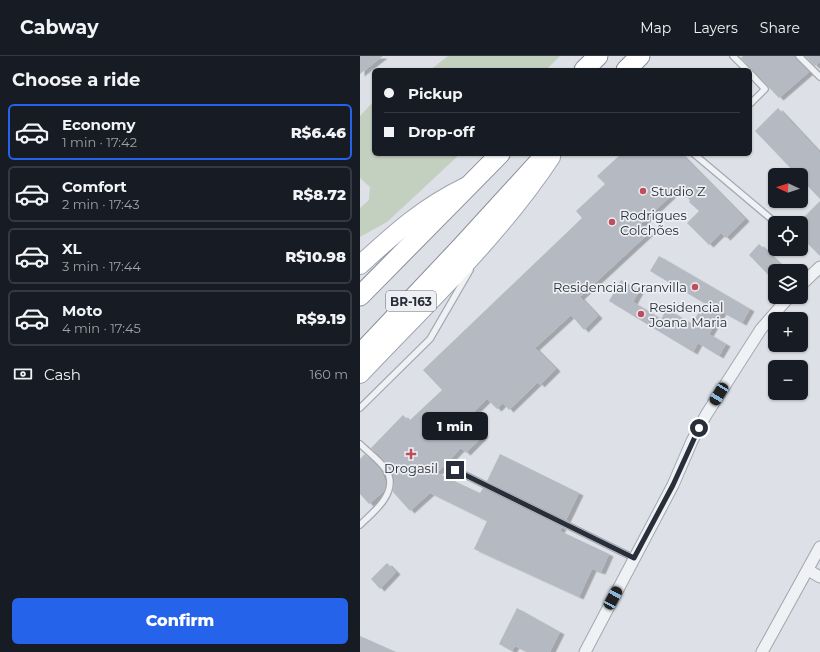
<!DOCTYPE html>
<html lang="en">
<head>
<meta charset="utf-8">
<style>
  body { margin:0; font-family:Montserrat,sans-serif; background:#242831; color:#f1f3f6; height:100vh; display:flex; flex-direction:column; font-size:15px; white-space:nowrap }
  * { box-sizing:border-box; margin:0 }
  p { font-size:13px; color:#9ea1a6 }
  .icon { flex:none; width:22px; height:22px; fill:none; stroke:currentColor; stroke-width:2; stroke-linecap:round; stroke-linejoin:round }
  .map { position:relative; flex:1; overflow:hidden }
  .sheet { display:flex; flex-direction:column; background:#171b24; width:360px }
  .sheet>* { flex:none }
  .banner { position:absolute; left:12px; top:12px; width:380px; height:88px; border-radius:6px; box-shadow:0 1px 3px #0004; display:grid; align-content:center; height:88px; padding:0 12px; background:#171b24 }
  .needle { width:26px; rotate:273deg }
  .buttons { position:absolute; left:408px; top:112px; display:grid; gap:8px }
  .buttons a { display:grid; place-items:center; width:40px; height:40px; border-radius:6px; background:#171b24; box-shadow:0 1px 3px #0004; font-size:20px }
  .end { position:absolute; width:18px; height:18px; margin:-9px; border:5px solid #292f3a; background:#fff; box-shadow:0 0 0 2px #fff }
  .from { border-radius:50% }
  .bubble { position:absolute; height:28px; border-radius:6px; background:#171b24; box-shadow:0 1px 3px #0004; font-size:13px; font-weight:800; line-height:28px; text-align:center }
  .car { position:absolute; width:12px; height:24px; margin:-12px -6px; border-radius:5px; box-shadow:0 0 3px 1px #0007; background:linear-gradient(#222 24%,#8ab4d8 0 40%,#222 0 76%,#8ab4d8 0 86%,#222 0) }
  .banner b { display:flex; align-items:center; gap:14px; height:38px; font-size:15px }
  .banner b+b { border-top:1px solid #363941 }
  .banner i { width:10px; height:10px; background:#f1f3f6 }
  ul { padding:0; list-style:none }
  li { display:flex; align-items:center; gap:12px; height:56px; margin:0 8px 6px; padding:0 4px; border:2px solid #363941; border-radius:6px }
  li div { flex:1 }
  li b { display:block; font-size:15px }
  li em { font-style:normal; font-weight:800 }
  li.current { border-color:#2563eb }
  li>.icon { width:36px; height:36px; stroke-width:1.5 }
  h2 { padding:0 12px; font-size:18px; line-height:48px }
  .pay { display:flex; align-items:center; gap:10px; height:44px; padding:0 12px; font-size:15px }
  .pay p { margin-inline-start:auto }
  .cta { display:flex; gap:8px; margin-top:auto; padding:8px 12px }
  .cta a { flex:1; height:46px; border-radius:6px; background:#2563eb; color:#fff; font-size:16px; font-weight:800; line-height:46px; text-align:center }
  header { display:flex; align-items:center; gap:24px; box-sizing:border-box; height:56px; padding:0 20px; background:#171b24; border-bottom:1px solid #363941 }
  header strong { font-size:19px }
  nav { display:flex; gap:22px; margin-inline-start:auto; font-size:14px }
  main { display:flex; flex:1; min-height:0 }
  .map>svg:first-child { display:block }
  .green { fill:#c3cfbf }
  .building { fill:#b5bac2; filter:url(#shadow) }
  .lines { fill:none; stroke-linecap:round; stroke-linejoin:round }
  .service-casing { stroke:#a3a7af; stroke-width:8 }
  .minor-casing { stroke:#a3a7af; stroke-width:13 }
  .primary-casing { stroke:#9ea5b0; stroke-width:20 }
  .trunk-casing { stroke:#878e9a; stroke-width:21 }
  .service { stroke:#f0f1f4; stroke-width:5.5 }
  .minor { stroke:#f0f1f4; stroke-width:11 }
  .primary { stroke:#fff; stroke-width:18 }
  .trunk { stroke:#fff; stroke-width:19 }
  .route { stroke:#292f3a; stroke-width:5 }
  .poi-dot { fill:#bf4e5c; stroke:#edeff3; stroke-width:1.5 }
  .labels { text-anchor:middle; dominant-baseline:central; stroke-width:3.5; stroke-linejoin:round; paint-order:stroke }
  .shield { fill:#edeff3; stroke:#646972; stroke-width:1 }
  .shield-label { font-size:12px; font-weight:bold; fill:#292f3a }
  .poi-label { font-size:13px; fill:#292f3a; stroke:#edeff3; text-anchor:start }
</style>
</head>
<body>
<header>
<strong>Cabway</strong>
<nav><a>Map</a><a>Layers</a><a>Share</a></nav>
</header>
<main>
<section class="sheet">
<h2>Choose a ride</h2>
<ul>
<li class="current"><svg class="icon" aria-label="car" viewBox="0 0 24 24"><path d="M5 17H2v-5l4-1 3-4h7l3 4 3 1v5h-3M9 17h6M6 11h13"/><circle cx="7" cy="17" r="2"/><circle cx="17" cy="17" r="2"/></svg><div><b>Economy</b><p>1 min · 17:42</p></div><em>R$6.46</em></li>
<li><svg class="icon" aria-label="car" viewBox="0 0 24 24"><path d="M5 17H2v-5l4-1 3-4h7l3 4 3 1v5h-3M9 17h6M6 11h13"/><circle cx="7" cy="17" r="2"/><circle cx="17" cy="17" r="2"/></svg><div><b>Comfort</b><p>2 min · 17:43</p></div><em>R$8.72</em></li>
<li><svg class="icon" aria-label="car" viewBox="0 0 24 24"><path d="M5 17H2v-5l4-1 3-4h7l3 4 3 1v5h-3M9 17h6M6 11h13"/><circle cx="7" cy="17" r="2"/><circle cx="17" cy="17" r="2"/></svg><div><b>XL</b><p>3 min · 17:44</p></div><em>R$10.98</em></li>
<li><svg class="icon" aria-label="car" viewBox="0 0 24 24"><path d="M5 17H2v-5l4-1 3-4h7l3 4 3 1v5h-3M9 17h6M6 11h13"/><circle cx="7" cy="17" r="2"/><circle cx="17" cy="17" r="2"/></svg><div><b>Moto</b><p>4 min · 17:45</p></div><em>R$9.19</em></li>
</ul>
<div class="pay"><svg class="icon" aria-label="cash" viewBox="0 0 24 24"><path d="M3 7h18v10H3z"/><circle cx="12" cy="12" r="2"/></svg>Cash<p>160 m</p></div>
<div class="cta"><a>Confirm</a></div>
</section>
<div class="map">
<svg width="460" height="596" viewBox="0 0 460 596">
  <defs>
    <filter id="shadow"><feDropShadow dx="4.5" dy="2.5" stdDeviation="0" flood-color="#0004"/></filter>
  </defs>
  <rect width="100%" height="100%" fill="#dde0e6"/>
  <g class="green">
    <path d="M 88,0 L 200,0 L 186,14 L 70,14 Z"/>
    <path d="M 14,45 L 14,98 L 100,98 L 27,166 L 0,181 L 0,152 L 9,144 L 10,131 L 0,122 L 0,60 Z"/>
  </g>
  <g class="building">
    <path d="M 0,0 L 23,0 L 0,18 Z"/>
    <path d="M 383,0 L 435,0 L 449,16 L 419,42 L 381,2 Z"/>
    <path d="M 445,0 L 460,0 L 460,6 L 455,10 Z"/>
    <path d="M 418,52 L 460,97 L 460,143 L 441,123 L 441,119 L 437,119 L 395,75 Z"/>
    <path d="M 261,98 L 321,98 L 385,163 L 366,182 L 361,177 L 349,189 L 327,167 L 339,155 L 329,146 L 337,132 L 326,142 L 318,133 L 281,168 L 289,177 L 220,241 L 238,260 L 224,274 L 211,259 L 175,292 L 196,313 L 180,329 L 178,326 L 149,354 L 143,347 L 137,353 L 127,343 L 108,362 L 124,379 L 106,397 L 101,392 L 77,417 L 120,437 L 123,432 L 202,471 L 200,475 L 249,498 L 241,516 L 232,513 L 219,541 L 114,493 L 127,465 L 70,437 L 50,455 L 33,436 L 34,427 L 31,414 L 11,392 L 43,359 L 49,365 L 82,334 L 63,314 L 222,162 L 216,155 L 245,128 L 237,120 Z"/>
    <path d="M 460,145 L 460,200 L 441,181 L 441,164 Z"/>
    <path d="M 399,188 L 427,215 L 415,215 L 415,226 L 389,199 Z"/>
    <path d="M 299,200 L 390,253 L 382,267 L 362,256 L 349,278 L 366,288 L 359,300 L 338,287 L 333,296 L 249,245 L 261,224 L 279,235 L 273,246 L 301,263 L 307,253 L 332,268 L 344,247 L 290,215 Z"/>
    <path d="M 5,398 L 21,414 L 26,427 L 24,435 L 9,448 L 0,438 L 0,403 Z"/>
    <path d="M 140,398 L 219,437 L 206,464 L 127,425 Z"/>
    <path d="M 27,507 L 36,516 L 20,533 L 11,523 Z"/>
    <path d="M 157,552 L 200,576 L 190,596 L 167,596 L 155,590 L 152,595 L 139,588 Z"/>
    <path d="M 0,580 L 36,596 L 0,596 Z"/>
  </g>
  <g class="lines">
    <g class="service-casing">
      <g id="service">
        <path d="M 373,0 L 387,14"/>
        <path d="M 439,0 L 460,21"/>
        <path d="M 390,17 L 405,33 L 390,48"/>
        <path d="M 334,98 L 416,167"/>
        <path d="M 0,352 L 70,283 L 110,214"/>
        <path d="M 0,388 C 8,396 27,410 29,420 C 35,440 12,457 0,469"/>
        <path d="M 95,414 L 274,502"/>
      </g>
    </g>
    <g class="minor-casing">
      <g id="minor">
        <path d="M 441,229 L 460,211"/>
        <path d="M 448,514 L 460,521"/>
        <path d="M 225,596 L 313,429 L 332,385 L 346,359 L 401,273 L 429,241"/>
        <path d="M 402,596 L 460,491"/>
      </g>
    </g>
    <g class="primary-casing">
      <g id="primary">
        <path d="M 0,209 C 36,176 62,152 107,130"/>
        <path d="M 0,318 C 65,249 138,181 191,101"/>
      </g>
    </g>
    <g class="trunk-casing">
      <g id="trunk">
        <path d="M 224,14 L 238,0"/>
        <path d="M 266,14 L 280,0"/>
        <path d="M 0,240 L 140,98"/>
        <path d="M 0,298 L 101,191 L 186,98"/>
      </g>
    </g>
    <use href="#service" class="service"/>
    <use href="#minor" class="minor"/>
    <use href="#primary" class="primary"/>
    <use href="#trunk" class="trunk"/>
  </g>
  <g class="lines">
    <path class="route" d="M 95,414 L 274,502 L 313,429 L 339,372"/>
  </g>
  <g class="poi-dot">
    <circle cx="283" cy="135" r="4"/>
    <circle cx="252" cy="166" r="4"/>
    <circle cx="335" cy="231" r="4"/>
    <circle cx="281" cy="258" r="4"/>
    <path d="M49 392h4v4h4v4h-4v4h-4v-4h-4v-4h4z"/>
  </g>
  <g class="labels">
    <rect class="shield" x="26" y="235" width="50" height="20" rx="3"/>
    <g class="shield-label">
      <text x="51" y="245">BR-163</text>
    </g>
    <g class="poi-label">
      <text x="291" y="135">Studio Z</text>
      <text x="260" y="159">Rodrigues<tspan x="260" dy="15">Colchões</tspan></text>
      <text x="327" y="231" text-anchor="end">Residencial Granvilla</text>
      <text x="289" y="251">Residencial<tspan x="289" dy="15">Joana Maria</tspan></text>
      <text x="51" y="412" text-anchor="middle">Drogasil</text>
    </g>
  </g>
</svg>
<div class="buttons">
<a><svg class="needle" viewBox="-14 -14 28 28"><path d="M0-13l5 13h-10z" fill="#e53935"/><path d="M0 13l5-13h-10z" fill="#9ea1a6"/></svg></a>
<a><svg class="icon" aria-label="locate" viewBox="0 0 24 24"><circle cx="12" cy="12" r="6"/><path d="M12 2v4M12 18v4M2 12h4M18 12h4"/></svg></a>
<a><svg class="icon" aria-label="layers" viewBox="0 0 24 24"><path d="M12 4l9 5-9 5-9-5zM3 14l9 5 9-5"/></svg></a>
<a>+</a>
<a>−</a>
</div>
<i class="end from" style="left:339px;top:372px"></i>
<i class="end" style="left:95px;top:414px"></i>
<div class="bubble" style="left:62px;top:356px;width:66px">1 min</div>
<i class="car" style="left:359px;top:338px;rotate:211deg"></i>
<i class="car" style="left:253px;top:542px;rotate:28deg"></i>
<div class="banner">
<b><i class="from"></i>Pickup</b>
<b><i></i>Drop-off</b>
</div>
</div>
</main>
</body>
</html>
